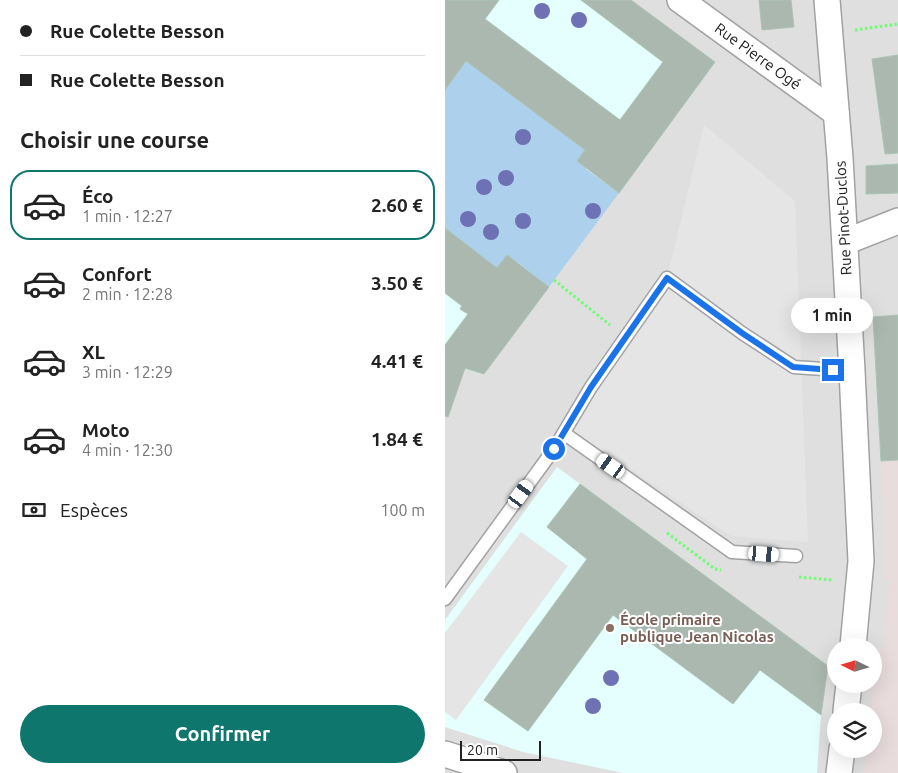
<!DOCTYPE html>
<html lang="fr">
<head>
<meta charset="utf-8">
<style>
  body { margin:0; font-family:Ubuntu,sans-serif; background:#f2f2f2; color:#222; height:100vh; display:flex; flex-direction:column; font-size:19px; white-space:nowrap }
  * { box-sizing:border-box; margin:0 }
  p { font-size:16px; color:#767676 }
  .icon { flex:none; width:28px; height:28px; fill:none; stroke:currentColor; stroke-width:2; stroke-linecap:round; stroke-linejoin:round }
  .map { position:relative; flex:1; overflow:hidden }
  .panel { display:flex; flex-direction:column; background:#fff; width:445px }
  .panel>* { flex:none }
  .hud { display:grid; align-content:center; height:110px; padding:0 20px; background:#fff }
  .needle { width:32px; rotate:275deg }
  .fabs { position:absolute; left:382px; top:638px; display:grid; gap:10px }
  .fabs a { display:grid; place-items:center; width:55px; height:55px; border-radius:50%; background:#fff; box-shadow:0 5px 20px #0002; font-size:25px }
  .scale { position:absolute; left:15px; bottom:12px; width:81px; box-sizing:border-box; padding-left:5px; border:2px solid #212121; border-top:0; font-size:14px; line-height:18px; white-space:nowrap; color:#212121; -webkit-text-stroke:4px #fff; paint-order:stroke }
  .end { position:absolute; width:22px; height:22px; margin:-11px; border:6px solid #1a73e8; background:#fff; box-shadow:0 0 0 2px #fff }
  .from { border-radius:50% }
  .bubble { position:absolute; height:35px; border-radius:18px; background:#fff; box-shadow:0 5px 20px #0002; font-size:16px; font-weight:700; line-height:35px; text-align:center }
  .car { position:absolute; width:15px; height:30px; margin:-15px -8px; border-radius:6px; box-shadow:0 0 4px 1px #0007; background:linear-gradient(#fff 24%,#345 0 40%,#fff 0 76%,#345 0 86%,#fff 0) }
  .hud b { display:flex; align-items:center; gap:18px; height:48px; font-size:19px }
  .hud b+b { border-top:1px solid #e0e0e0 }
  .hud i { width:12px; height:12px; background:#222 }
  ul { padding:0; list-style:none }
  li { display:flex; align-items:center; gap:15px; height:70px; margin:0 10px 8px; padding:0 10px; border:2px solid transparent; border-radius:20px }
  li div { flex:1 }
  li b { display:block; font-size:19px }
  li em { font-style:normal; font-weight:700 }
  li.active { border-color:#0f766e }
  li>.icon { width:45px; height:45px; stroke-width:1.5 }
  h2 { padding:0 20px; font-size:22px; line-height:60px }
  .pay { display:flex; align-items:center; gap:12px; height:55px; padding:0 20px; font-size:19px }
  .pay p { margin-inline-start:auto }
  .primary-button { display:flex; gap:10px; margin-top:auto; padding:10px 20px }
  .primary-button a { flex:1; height:58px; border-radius:30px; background:#0f766e; color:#fff; font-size:20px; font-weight:700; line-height:58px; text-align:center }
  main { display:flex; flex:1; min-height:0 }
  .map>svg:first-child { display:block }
  .residential { fill:#dedfde; fill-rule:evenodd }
  .education { fill:#e4fffd }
  .grass { fill:#add0ed }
  .parking { fill:#e5e5e5 }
  .plaza { fill:#e8dcdd }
  .building { fill:#aab8af; stroke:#aac4b4 }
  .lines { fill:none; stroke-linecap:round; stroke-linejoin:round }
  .service-casing { stroke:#a2a2a2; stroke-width:15 }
  .minor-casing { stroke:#a2a2a2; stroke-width:28 }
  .path { stroke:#6dfe73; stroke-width:3; stroke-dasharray:2.5 2.5; stroke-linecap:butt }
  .service { stroke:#fff; stroke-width:12 }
  .minor { stroke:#fff; stroke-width:25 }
  .tree { fill:#6f71b5 }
  .route { stroke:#1a73e8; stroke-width:6 }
  .education-dot { fill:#8d6e63; stroke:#fff; stroke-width:2 }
  .labels { text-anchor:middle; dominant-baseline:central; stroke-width:4; stroke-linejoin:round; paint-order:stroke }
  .street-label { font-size:15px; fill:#212121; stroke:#fff }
  .education-label { font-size:15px; font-weight:bold; fill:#785e54; stroke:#fff; text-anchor:start }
</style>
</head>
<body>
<main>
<section class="panel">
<div class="hud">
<b><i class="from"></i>Rue Colette Besson</b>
<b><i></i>Rue Colette Besson</b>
</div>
<h2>Choisir une course</h2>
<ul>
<li class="active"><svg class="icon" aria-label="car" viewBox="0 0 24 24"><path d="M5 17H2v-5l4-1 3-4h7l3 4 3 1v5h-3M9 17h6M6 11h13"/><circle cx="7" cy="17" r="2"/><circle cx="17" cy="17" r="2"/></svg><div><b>Éco</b><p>1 min · 12:27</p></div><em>2.60 €</em></li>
<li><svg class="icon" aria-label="car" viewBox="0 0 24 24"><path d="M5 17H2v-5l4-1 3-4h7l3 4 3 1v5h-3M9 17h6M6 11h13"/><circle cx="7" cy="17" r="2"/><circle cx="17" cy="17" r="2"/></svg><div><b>Confort</b><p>2 min · 12:28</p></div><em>3.50 €</em></li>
<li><svg class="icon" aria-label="car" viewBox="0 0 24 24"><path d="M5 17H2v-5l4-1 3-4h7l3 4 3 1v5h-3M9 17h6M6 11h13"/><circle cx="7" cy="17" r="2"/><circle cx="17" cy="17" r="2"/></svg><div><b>XL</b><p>3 min · 12:29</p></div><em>4.41 €</em></li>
<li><svg class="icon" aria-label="car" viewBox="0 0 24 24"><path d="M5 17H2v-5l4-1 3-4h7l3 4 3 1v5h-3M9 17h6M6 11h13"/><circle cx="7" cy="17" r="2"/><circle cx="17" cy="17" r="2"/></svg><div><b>Moto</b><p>4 min · 12:30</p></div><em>1.84 €</em></li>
</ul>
<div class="pay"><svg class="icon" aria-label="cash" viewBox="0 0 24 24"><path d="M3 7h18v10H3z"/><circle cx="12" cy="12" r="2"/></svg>Espèces<p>100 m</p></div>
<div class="primary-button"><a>Confirmer</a></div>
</section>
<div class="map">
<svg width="453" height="773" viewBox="0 0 453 773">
  <rect width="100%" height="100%" fill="#e8f2ee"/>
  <path class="residential" d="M 0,0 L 453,0 L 453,773 L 0,773 ZM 391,646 L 429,646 L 429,684 L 391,684 ZM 391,711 L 429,711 L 429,749 L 391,749 Z"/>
  <g class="education">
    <path d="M 0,0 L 186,0 L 270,62 L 39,374 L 0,361 Z"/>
    <path d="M 112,467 L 383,666 L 376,715 L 372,773 L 178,773 L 78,752 L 0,727 L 0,620 Z"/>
  </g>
  <path class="grass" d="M 21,61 L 140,150 L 141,169 L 174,193 L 104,287 L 72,262 L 52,268 L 0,228 L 0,90 Z"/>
  <g class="parking">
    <path d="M 259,125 L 350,201 L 363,542 L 286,536 L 118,424 L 222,278 Z"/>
    <path d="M 76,532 L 123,566 L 11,720 L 0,712 L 0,633 Z"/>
  </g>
  <path class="plaza" d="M 453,427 L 453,773 L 419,773 L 422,749 L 429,749 L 429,711 L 425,711 L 432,648 L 438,648 L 445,579 L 439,579 L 440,545 L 434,428 Z"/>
  <g class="building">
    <path d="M 0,0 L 54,0 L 40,19 L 175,120 L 218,62 L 136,0 L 186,0 L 270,62 L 174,193 L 132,161 L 140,150 L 21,61 L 0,90 Z"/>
    <path d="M 314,0 L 346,0 L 349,27 L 317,30 Z"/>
    <path d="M 453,55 L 453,153 L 440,154 L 427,59 Z"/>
    <path d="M 453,164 L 453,193 L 421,194 L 421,166 Z"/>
    <path d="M 0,228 L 52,268 L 62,255 L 104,287 L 39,374 L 20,368 L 3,417 L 0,416 L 0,345 L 23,314 L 15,309 L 17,306 L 0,293 Z"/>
    <path d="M 453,315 L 453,460 L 436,461 L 428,317 Z"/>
    <path d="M 135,484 L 383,666 L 376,715 L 315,670 L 288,704 L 168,615 L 83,731 L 39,700 L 142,559 L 102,527 Z"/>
  </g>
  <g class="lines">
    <g class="service-casing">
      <g id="service">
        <path d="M 115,441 L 120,434 L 287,552 L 351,556"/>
        <path d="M 0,599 L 109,449 L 146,387 L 222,278 L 297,333 L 349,367 L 407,371"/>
      </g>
    </g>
    <g class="minor-casing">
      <g id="minor">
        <path d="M 235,0 L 391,113"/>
        <path d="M 382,0 L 395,158 L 407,371 L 416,561 L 408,646"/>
        <path d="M 400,242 L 453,221"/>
        <path d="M 401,711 L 404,684"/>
        <path d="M 0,754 L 59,773"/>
        <path d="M 394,773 L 397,749"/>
      </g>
    </g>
    <g class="path">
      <path d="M 410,30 L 453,24"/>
      <path d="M 109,280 L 165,325"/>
      <path d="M 222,533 L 270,569 L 276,570"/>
      <path d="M 354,577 L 388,580"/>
    </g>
    <use href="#service" class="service"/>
    <use href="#minor" class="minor"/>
  </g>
  <g class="tree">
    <circle cx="97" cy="11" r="8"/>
    <circle cx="134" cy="20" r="8"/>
    <circle cx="78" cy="137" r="8"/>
    <circle cx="61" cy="178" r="8"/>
    <circle cx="39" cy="187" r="8"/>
    <circle cx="148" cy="211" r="8"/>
    <circle cx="23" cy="219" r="8"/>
    <circle cx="78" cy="221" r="8"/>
    <circle cx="46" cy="232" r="8"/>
    <circle cx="166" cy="678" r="8"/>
    <circle cx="148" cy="706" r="8"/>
  </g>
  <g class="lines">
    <path class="route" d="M 109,449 L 146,387 L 222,278 L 297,333 L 348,367 L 388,370"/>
  </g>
  <circle class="education-dot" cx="165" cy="628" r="5"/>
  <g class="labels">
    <g class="street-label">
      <text transform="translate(313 56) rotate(36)">Rue Pierre Ogé</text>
      <text transform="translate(398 218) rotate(-93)">Rue Pinot-Duclos</text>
    </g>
    <g class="education-label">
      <text x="175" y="619">École primaire<tspan x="175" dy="17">publique Jean Nicolas</tspan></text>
    </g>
  </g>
</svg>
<div class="fabs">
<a><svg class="needle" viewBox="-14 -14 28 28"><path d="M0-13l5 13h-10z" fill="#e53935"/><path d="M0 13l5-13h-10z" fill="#767676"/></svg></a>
<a><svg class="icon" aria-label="layers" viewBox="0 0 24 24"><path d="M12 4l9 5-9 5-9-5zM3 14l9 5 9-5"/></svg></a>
</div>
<div class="scale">20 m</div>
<i class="end from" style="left:109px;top:449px"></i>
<i class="end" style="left:388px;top:370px"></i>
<div class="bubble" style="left:346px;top:298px;width:82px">1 min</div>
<i class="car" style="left:166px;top:466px;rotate:305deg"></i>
<i class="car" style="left:76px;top:494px;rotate:36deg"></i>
<i class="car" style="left:319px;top:554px;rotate:94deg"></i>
</div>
</main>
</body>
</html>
